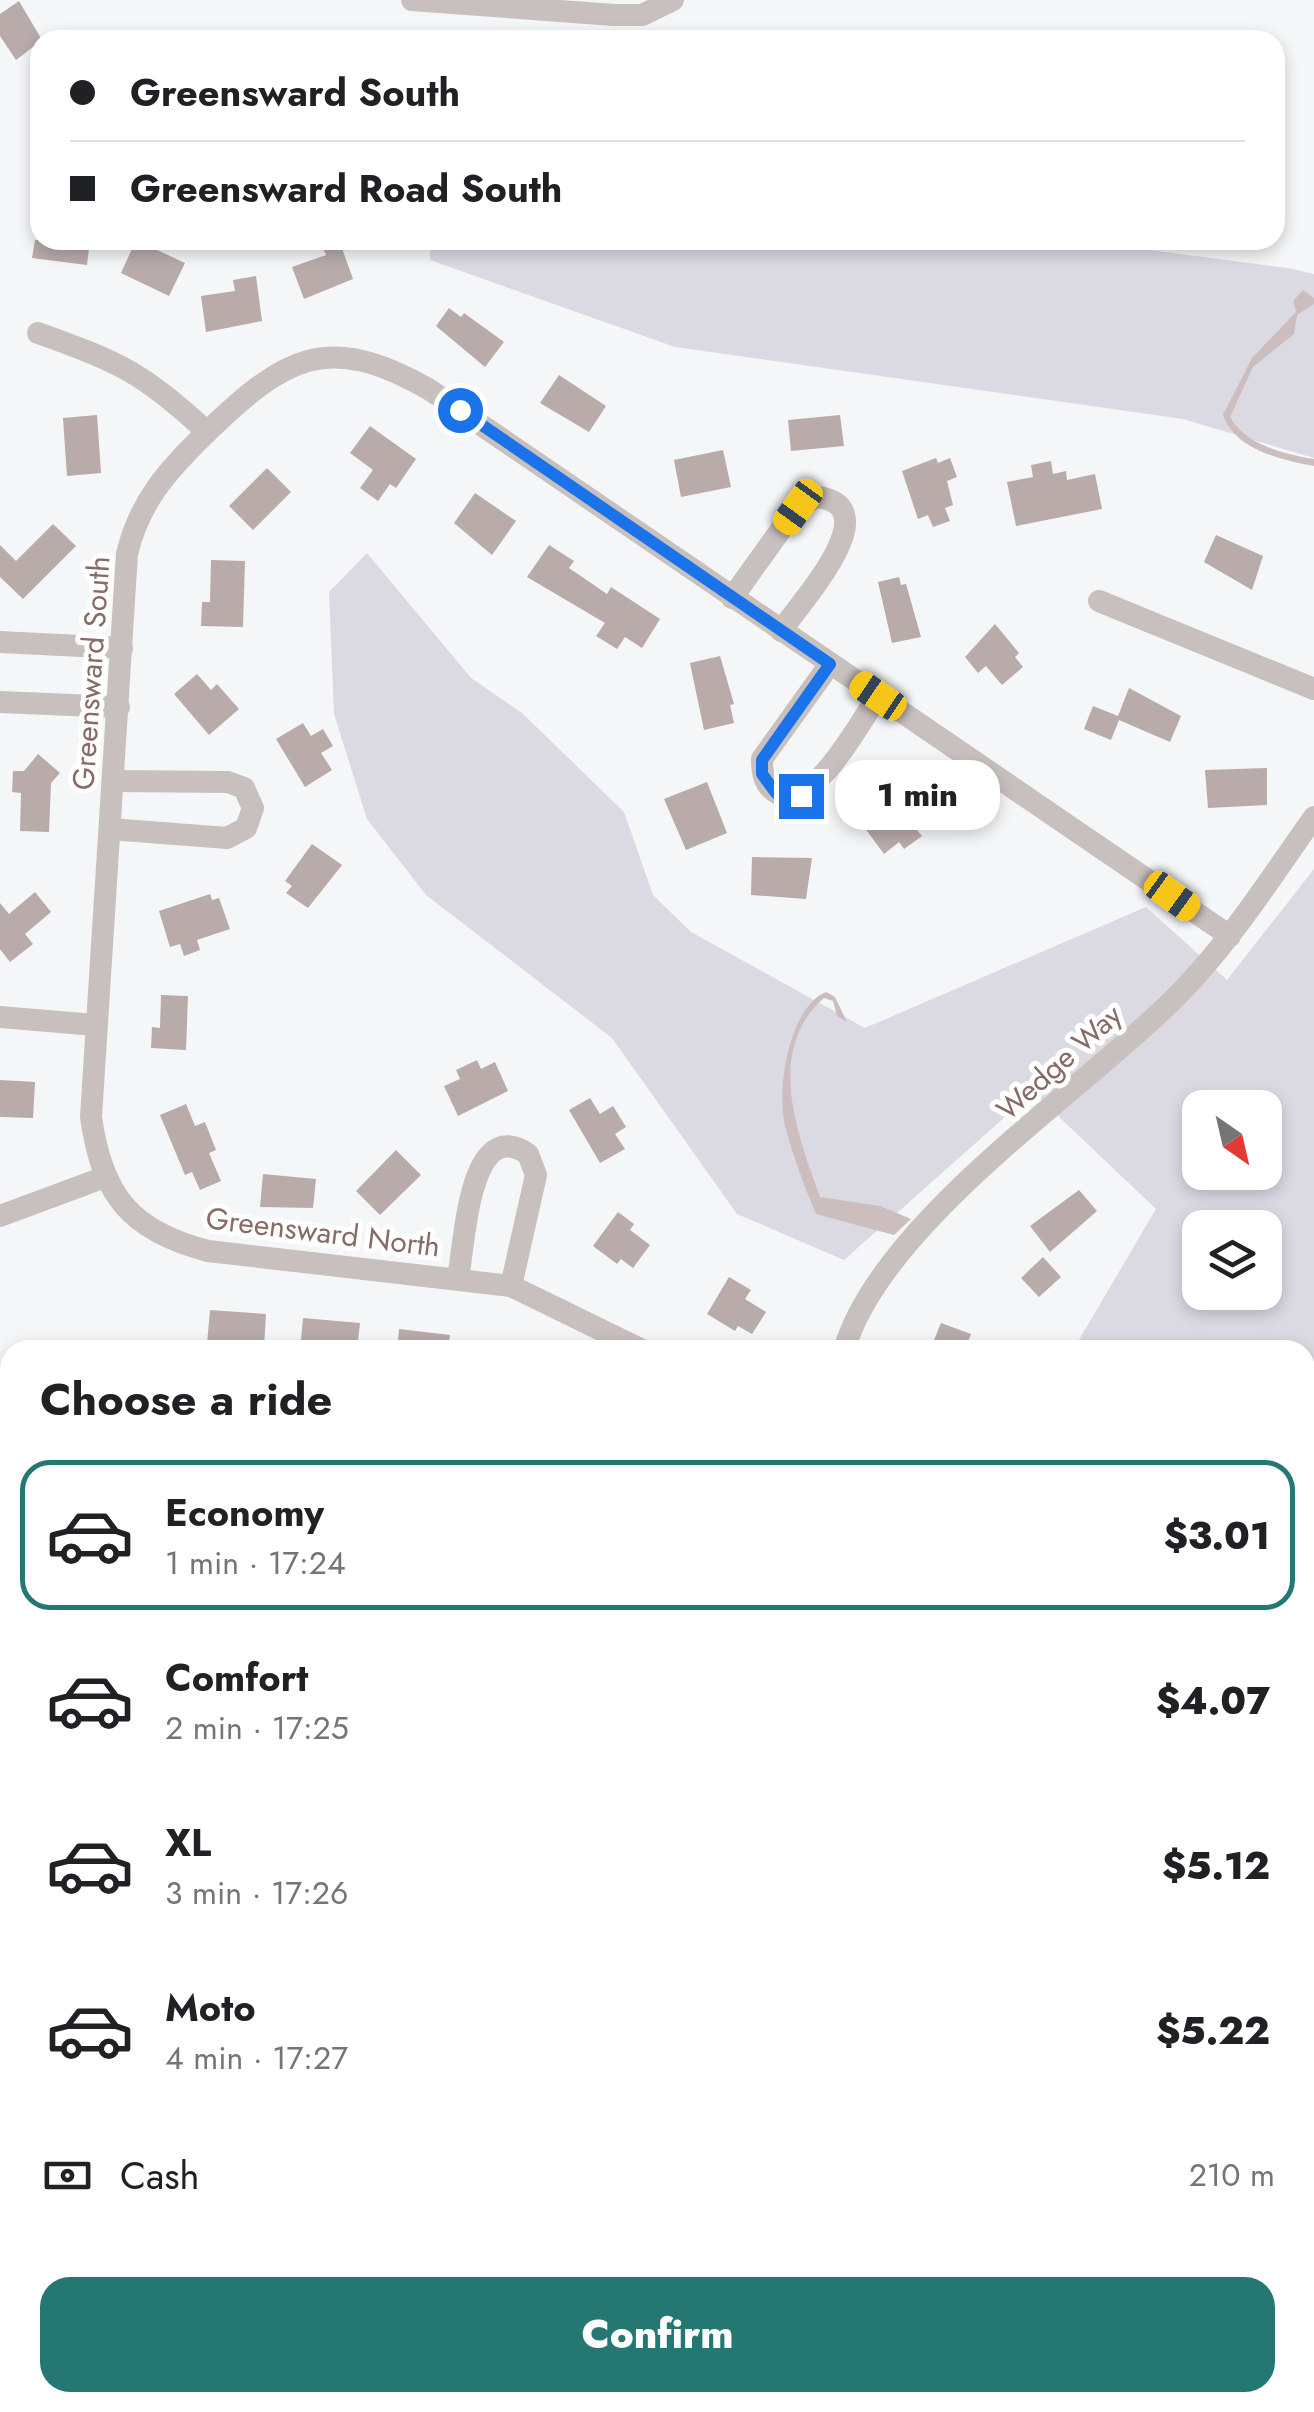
<!DOCTYPE html>
<html lang="en">
<head>
<meta charset="utf-8">
<style>
  body { margin:0; font-family:Jost,sans-serif; background:#f2f2f2; color:#202124; height:100vh; display:flex; flex-direction:column; font-size:38px; white-space:nowrap }
  * { box-sizing:border-box; margin:0 }
  p { font-size:32px; color:#757577 }
  .icon { flex:none; width:55px; height:55px; fill:none; stroke:currentColor; stroke-width:2; stroke-linecap:round; stroke-linejoin:round }
  .map { position:relative; flex:1; overflow:hidden }
  .drawer { position:absolute; left:0px; top:1340px; width:1315px; height:1072px; display:flex; flex-direction:column; background:#fff; border-radius:30px 30px 0 0; box-shadow:0 5px 15px #0003 }
  .drawer>* { flex:none }
  .top-card { position:absolute; left:30px; top:30px; width:1255px; height:220px; border-radius:30px; box-shadow:0 5px 15px #0003; display:grid; align-content:center; height:220px; padding:0 40px; background:#fff }
  .needle { width:65px; rotate:146deg }
  .tools { position:absolute; left:1182px; top:1090px; display:grid; gap:20px }
  .tools a { display:grid; place-items:center; width:100px; height:100px; border-radius:20px; background:#fff; box-shadow:0 5px 15px #0003; font-size:50px }
  .end { position:absolute; width:45px; height:45px; margin:-22px; border:12px solid #1a73e8; background:#fff; box-shadow:0 0 0 5px #fff }
  .from { border-radius:50% }
  .bubble { position:absolute; height:70px; border-radius:30px; background:#fff; box-shadow:0 5px 15px #0003; font-size:32px; font-weight:800; line-height:70px; text-align:center }
  .car { position:absolute; width:30px; height:60px; margin:-30px -15px; border-radius:12px; box-shadow:0 0 8px 2px #0007; background:linear-gradient(#f5c518 24%,#345 0 40%,#f5c518 0 76%,#345 0 86%,#f5c518 0) }
  .top-card b { display:flex; align-items:center; gap:35px; height:95px; font-size:38px }
  .top-card b+b { border-top:2px solid #e0e0e0 }
  .top-card i { width:25px; height:25px; background:#202124 }
  ul { padding:0; list-style:none }
  li { display:flex; align-items:center; gap:30px; height:150px; margin:0 20px 15px; padding:0 20px; border:5px solid transparent; border-radius:30px }
  li div { flex:1 }
  li b { display:block; font-size:38px }
  li em { font-style:normal; font-weight:800 }
  li.on { border-color:#257872 }
  li>.icon { width:90px; height:90px; stroke-width:1.5 }
  h2 { padding:0 40px; font-size:45px; line-height:120px }
  .pay { display:flex; align-items:center; gap:25px; height:110px; padding:0 40px; font-size:38px }
  .pay p { margin-inline-start:auto }
  .primary-button { display:flex; gap:20px; margin-top:auto; padding:20px 40px }
  .primary-button a { flex:1; height:115px; border-radius:30px; background:#257872; color:#fff; font-size:40px; font-weight:800; line-height:115px; text-align:center }
  .map>svg:first-child { display:block }
  .green { fill:#dbd9e2; fill-rule:evenodd }
  .water { fill:#ccbebe }
  .building { fill:#b8abaa }
  .lines { fill:none; stroke-linecap:round; stroke-linejoin:round }
  .minor { stroke:#c8c0bf; stroke-width:22 }
  .route { stroke:#1a73e8; stroke-width:12 }
  .labels { text-anchor:middle; dominant-baseline:central; stroke-width:10; stroke-linejoin:round; paint-order:stroke }
  .street-label { font-size:30px; fill:#866b67; stroke:#fff }
</style>
</head>
<body>
<div class="map">
<svg width="1314" height="2412" viewBox="0 0 1314 2412">
  <rect width="100%" height="100%" fill="#f5f6f8"/>
  <g class="green">
    <path d="M 431,240 L 1073,240 L 1288,268 L 1314,274 L 1314,458 L 1183,419 L 675,347 L 430,260 Z"/>
    <path d="M 367,553 L 471,678 L 522,713 L 624,812 L 653,895 L 691,932 L 865,1028 L 1146,907 L 1227,980 L 1314,869 L 1314,1911 L 1305,1912 L 1305,1350 L 1073,1350 L 1156,1209 L 1036,1095 L 1005,1117 L 844,1260 L 737,1214 L 612,1038 L 426,895 L 367,819 L 334,714 L 329,592 ZM 1200,1108 L 1265,1108 L 1265,1172 L 1200,1172 ZM 1200,1228 L 1265,1228 L 1265,1292 L 1200,1292 Z"/>
  </g>
  <g class="water">
    <path d="M 1303,290 L 1314,298 L 1314,304 L 1297,315 L 1294,334 L 1253,367 L 1230,417 C 1245,445 1285,454 1314,459 L 1314,466 C 1281,459 1236,451 1223,415 L 1252,358 L 1296,312 L 1293,301 Z"/>
    <path d="M 826,992 L 835,997 L 847,1022 L 837,1016 L 833,1001 L 824,998 C 764,1050 798,1136 820,1197 L 880,1206 L 911,1219 L 894,1235 L 816,1214 C 804,1186 793,1155 785,1126 C 776,1091 789,1007 826,992 Z"/>
  </g>
  <g class="building">
    <path d="M 19,1 L 42,40 L 16,60 L 0,36 L 0,14 Z"/>
    <path d="M 35,240 L 90,240 L 87,265 L 32,258 Z"/>
    <path d="M 136,240 L 159,240 L 155,249 L 185,263 L 169,296 L 121,273 Z"/>
    <path d="M 339,240 L 353,279 L 304,299 L 292,267 L 326,255 L 322,246 Z"/>
    <path d="M 256,276 L 262,321 L 206,332 L 201,296 L 235,291 L 233,280 Z"/>
    <path d="M 449,308 L 461,317 L 464,313 L 504,342 L 485,367 L 436,326 Z"/>
    <path d="M 559,375 L 606,406 L 589,432 L 540,403 Z"/>
    <path d="M 97,415 L 101,473 L 67,476 L 63,418 Z"/>
    <path d="M 840,415 L 844,446 L 791,451 L 788,420 Z"/>
    <path d="M 370,426 L 416,459 L 396,488 L 390,484 L 378,501 L 360,488 L 373,470 L 350,453 Z"/>
    <path d="M 723,450 L 731,487 L 681,497 L 674,460 Z"/>
    <path d="M 936,458 L 938,463 L 950,458 L 957,477 L 947,481 L 953,505 L 945,508 L 950,521 L 933,527 L 928,515 L 918,519 L 902,471 Z"/>
    <path d="M 1051,461 L 1053,474 L 1066,471 L 1067,480 L 1095,474 L 1102,509 L 1016,526 L 1007,482 L 1033,477 L 1031,465 Z"/>
    <path d="M 267,468 L 291,492 L 253,530 L 229,506 Z"/>
    <path d="M 475,493 L 516,521 L 492,555 L 454,523 Z"/>
    <path d="M 53,524 L 76,546 L 23,599 L 0,577 L 0,545 L 16,561 Z"/>
    <path d="M 1216,535 L 1263,556 L 1252,590 L 1204,562 Z"/>
    <path d="M 549,545 L 574,561 L 569,568 L 607,594 L 611,587 L 660,619 L 642,648 L 625,637 L 617,649 L 596,636 L 605,623 L 527,577 Z"/>
    <path d="M 211,560 L 245,561 L 243,627 L 201,626 L 202,602 L 210,602 Z"/>
    <path d="M 899,577 L 901,585 L 906,584 L 921,637 L 892,643 L 878,582 Z"/>
    <path d="M 995,624 L 1019,653 L 1015,657 L 1023,667 L 1002,685 L 986,666 L 978,673 L 965,657 Z"/>
    <path d="M 720,656 L 734,704 L 730,705 L 734,723 L 704,730 L 690,663 Z"/>
    <path d="M 197,674 L 211,690 L 217,684 L 239,709 L 209,735 L 174,694 Z"/>
    <path d="M 1129,688 L 1181,716 L 1170,742 L 1119,720 L 1111,740 L 1084,729 L 1093,706 L 1118,716 Z"/>
    <path d="M 303,723 L 311,736 L 323,729 L 333,746 L 321,753 L 332,770 L 305,787 L 276,739 Z"/>
    <path d="M 38,754 L 60,773 L 51,783 L 49,832 L 20,831 L 21,793 L 12,792 L 13,771 L 24,771 Z"/>
    <path d="M 1267,768 L 1267,805 L 1208,808 L 1205,770 Z"/>
    <path d="M 707,782 L 727,833 L 686,850 L 664,799 Z"/>
    <path d="M 916,787 L 937,815 L 917,830 L 922,836 L 904,849 L 899,842 L 884,854 L 856,816 L 875,803 L 882,812 Z"/>
    <path d="M 312,844 L 342,865 L 308,908 L 286,893 L 292,886 L 285,881 Z"/>
    <path d="M 752,857 L 812,858 L 806,899 L 751,895 Z"/>
    <path d="M 35,892 L 51,912 L 25,934 L 33,944 L 10,962 L 0,949 L 0,903 L 9,914 Z"/>
    <path d="M 210,894 L 212,900 L 219,898 L 230,929 L 197,940 L 200,950 L 184,956 L 180,944 L 170,947 L 159,911 Z"/>
    <path d="M 161,995 L 188,996 L 186,1050 L 151,1048 L 152,1027 L 160,1028 Z"/>
    <path d="M 477,1060 L 481,1069 L 495,1062 L 508,1091 L 458,1116 L 444,1086 L 460,1079 L 456,1070 Z"/>
    <path d="M 0,1080 L 35,1082 L 33,1118 L 0,1117 Z"/>
    <path d="M 590,1098 L 600,1114 L 613,1106 L 626,1127 L 615,1134 L 625,1149 L 600,1163 L 569,1110 Z"/>
    <path d="M 186,1104 L 195,1126 L 205,1122 L 216,1150 L 209,1153 L 221,1181 L 200,1190 L 192,1172 L 185,1175 L 160,1115 Z"/>
    <path d="M 396,1150 L 421,1175 L 380,1215 L 356,1191 Z"/>
    <path d="M 263,1174 L 316,1179 L 313,1208 L 260,1207 Z"/>
    <path d="M 1079,1190 L 1097,1211 L 1050,1252 L 1030,1226 Z"/>
    <path d="M 618,1212 L 634,1224 L 630,1230 L 650,1245 L 633,1268 L 621,1259 L 617,1264 L 593,1246 Z"/>
    <path d="M 1043,1257 L 1061,1277 L 1039,1297 L 1021,1278 Z"/>
    <path d="M 729,1277 L 751,1290 L 745,1299 L 766,1312 L 752,1334 L 738,1326 L 735,1331 L 707,1314 Z"/>
    <path d="M 210,1310 L 266,1314 L 264,1348 L 207,1344 Z"/>
    <path d="M 303,1318 L 360,1323 L 357,1350 L 300,1350 Z"/>
    <path d="M 941,1323 L 971,1334 L 965,1350 L 930,1350 Z"/>
    <path d="M 399,1329 L 450,1335 L 448,1350 L 397,1350 Z"/>
  </g>
  <g class="lines">
    <g class="minor">
      <path d="M 412,0 L 614,15 L 642,15 L 673,0"/>
      <path d="M 38,333 C 119,362 144,373 207,432"/>
      <path d="M 732,598 L 797,507 L 817,497 C 890,506 800,603 781,631"/>
      <path d="M 1099,601 L 1314,689"/>
      <path d="M 0,642 L 122,648"/>
      <path d="M 830,664 L 762,759 C 762,773 764,786 777,793 C 813,812 860,722 878,696"/>
      <path d="M 0,702 L 119,707"/>
      <path d="M 110,829 L 227,838 L 246,828 L 253,808 L 244,788 L 228,782 L 114,781"/>
      <path d="M 0,1017 L 95,1025"/>
      <path d="M 0,1216 L 105,1177"/>
      <path d="M 458,1278 C 465,1242 469,1114 528,1154 L 536,1175 L 511,1286"/>
      <path d="M 642,1350 L 511,1286 L 208,1251 C 131,1231 102,1196 91,1117 L 127,554 C 139,502 168,470 206,433 C 284,358 326,330 430,390 L 1230,936"/>
      <path d="M 844,1350 C 882,1222 1080,1093 1175,998 C 1229,944 1270,879 1314,817"/>
      <path d="M 0,1798 L 10,1792"/>
      <path d="M 1305,2279 L 1314,2280"/>
      <path d="M 67,2412 L 74,2402"/>
    </g>
  </g>
  <g class="lines">
    <path class="route" d="M 460,410 L 830,664 L 762,760 L 762,774 L 776,793 L 801,796"/>
  </g>
  <g class="labels">
    <g class="street-label">
      <text transform="translate(91 673) rotate(-86)">Greensward South</text>
      <text transform="translate(1059 1062) rotate(-42)">Wedge Way</text>
      <text transform="translate(323 1232) rotate(7)">Greensward North</text>
    </g>
  </g>
</svg>
<div class="tools">
<a><svg class="needle" viewBox="-14 -14 28 28"><path d="M0-13l5 13h-10z" fill="#e53935"/><path d="M0 13l5-13h-10z" fill="#757577"/></svg></a>
<a><svg class="icon" aria-label="layers" viewBox="0 0 24 24"><path d="M12 4l9 5-9 5-9-5zM3 14l9 5 9-5"/></svg></a>
</div>
<i class="end from" style="left:460px;top:410px"></i>
<i class="end" style="left:801px;top:796px"></i>
<div class="bubble" style="left:835px;top:760px;width:165px">1 min</div>
<i class="car" style="left:798px;top:507px;rotate:216deg"></i>
<i class="car" style="left:878px;top:696px;rotate:304deg"></i>
<i class="car" style="left:1172px;top:896px;rotate:126deg"></i>
<div class="top-card">
<b><i class="from"></i>Greensward South</b>
<b><i></i>Greensward Road South</b>
</div>
<section class="drawer">
<h2>Choose a ride</h2>
<ul>
<li class="on"><svg class="icon" aria-label="car" viewBox="0 0 24 24"><path d="M5 17H2v-5l4-1 3-4h7l3 4 3 1v5h-3M9 17h6M6 11h13"/><circle cx="7" cy="17" r="2"/><circle cx="17" cy="17" r="2"/></svg><div><b>Economy</b><p>1 min · 17:24</p></div><em>$3.01</em></li>
<li><svg class="icon" aria-label="car" viewBox="0 0 24 24"><path d="M5 17H2v-5l4-1 3-4h7l3 4 3 1v5h-3M9 17h6M6 11h13"/><circle cx="7" cy="17" r="2"/><circle cx="17" cy="17" r="2"/></svg><div><b>Comfort</b><p>2 min · 17:25</p></div><em>$4.07</em></li>
<li><svg class="icon" aria-label="car" viewBox="0 0 24 24"><path d="M5 17H2v-5l4-1 3-4h7l3 4 3 1v5h-3M9 17h6M6 11h13"/><circle cx="7" cy="17" r="2"/><circle cx="17" cy="17" r="2"/></svg><div><b>XL</b><p>3 min · 17:26</p></div><em>$5.12</em></li>
<li><svg class="icon" aria-label="car" viewBox="0 0 24 24"><path d="M5 17H2v-5l4-1 3-4h7l3 4 3 1v5h-3M9 17h6M6 11h13"/><circle cx="7" cy="17" r="2"/><circle cx="17" cy="17" r="2"/></svg><div><b>Moto</b><p>4 min · 17:27</p></div><em>$5.22</em></li>
</ul>
<div class="pay"><svg class="icon" aria-label="cash" viewBox="0 0 24 24"><path d="M3 7h18v10H3z"/><circle cx="12" cy="12" r="2"/></svg>Cash<p>210 m</p></div>
<div class="primary-button"><a>Confirm</a></div>
</section>
</div>
</body>
</html>
